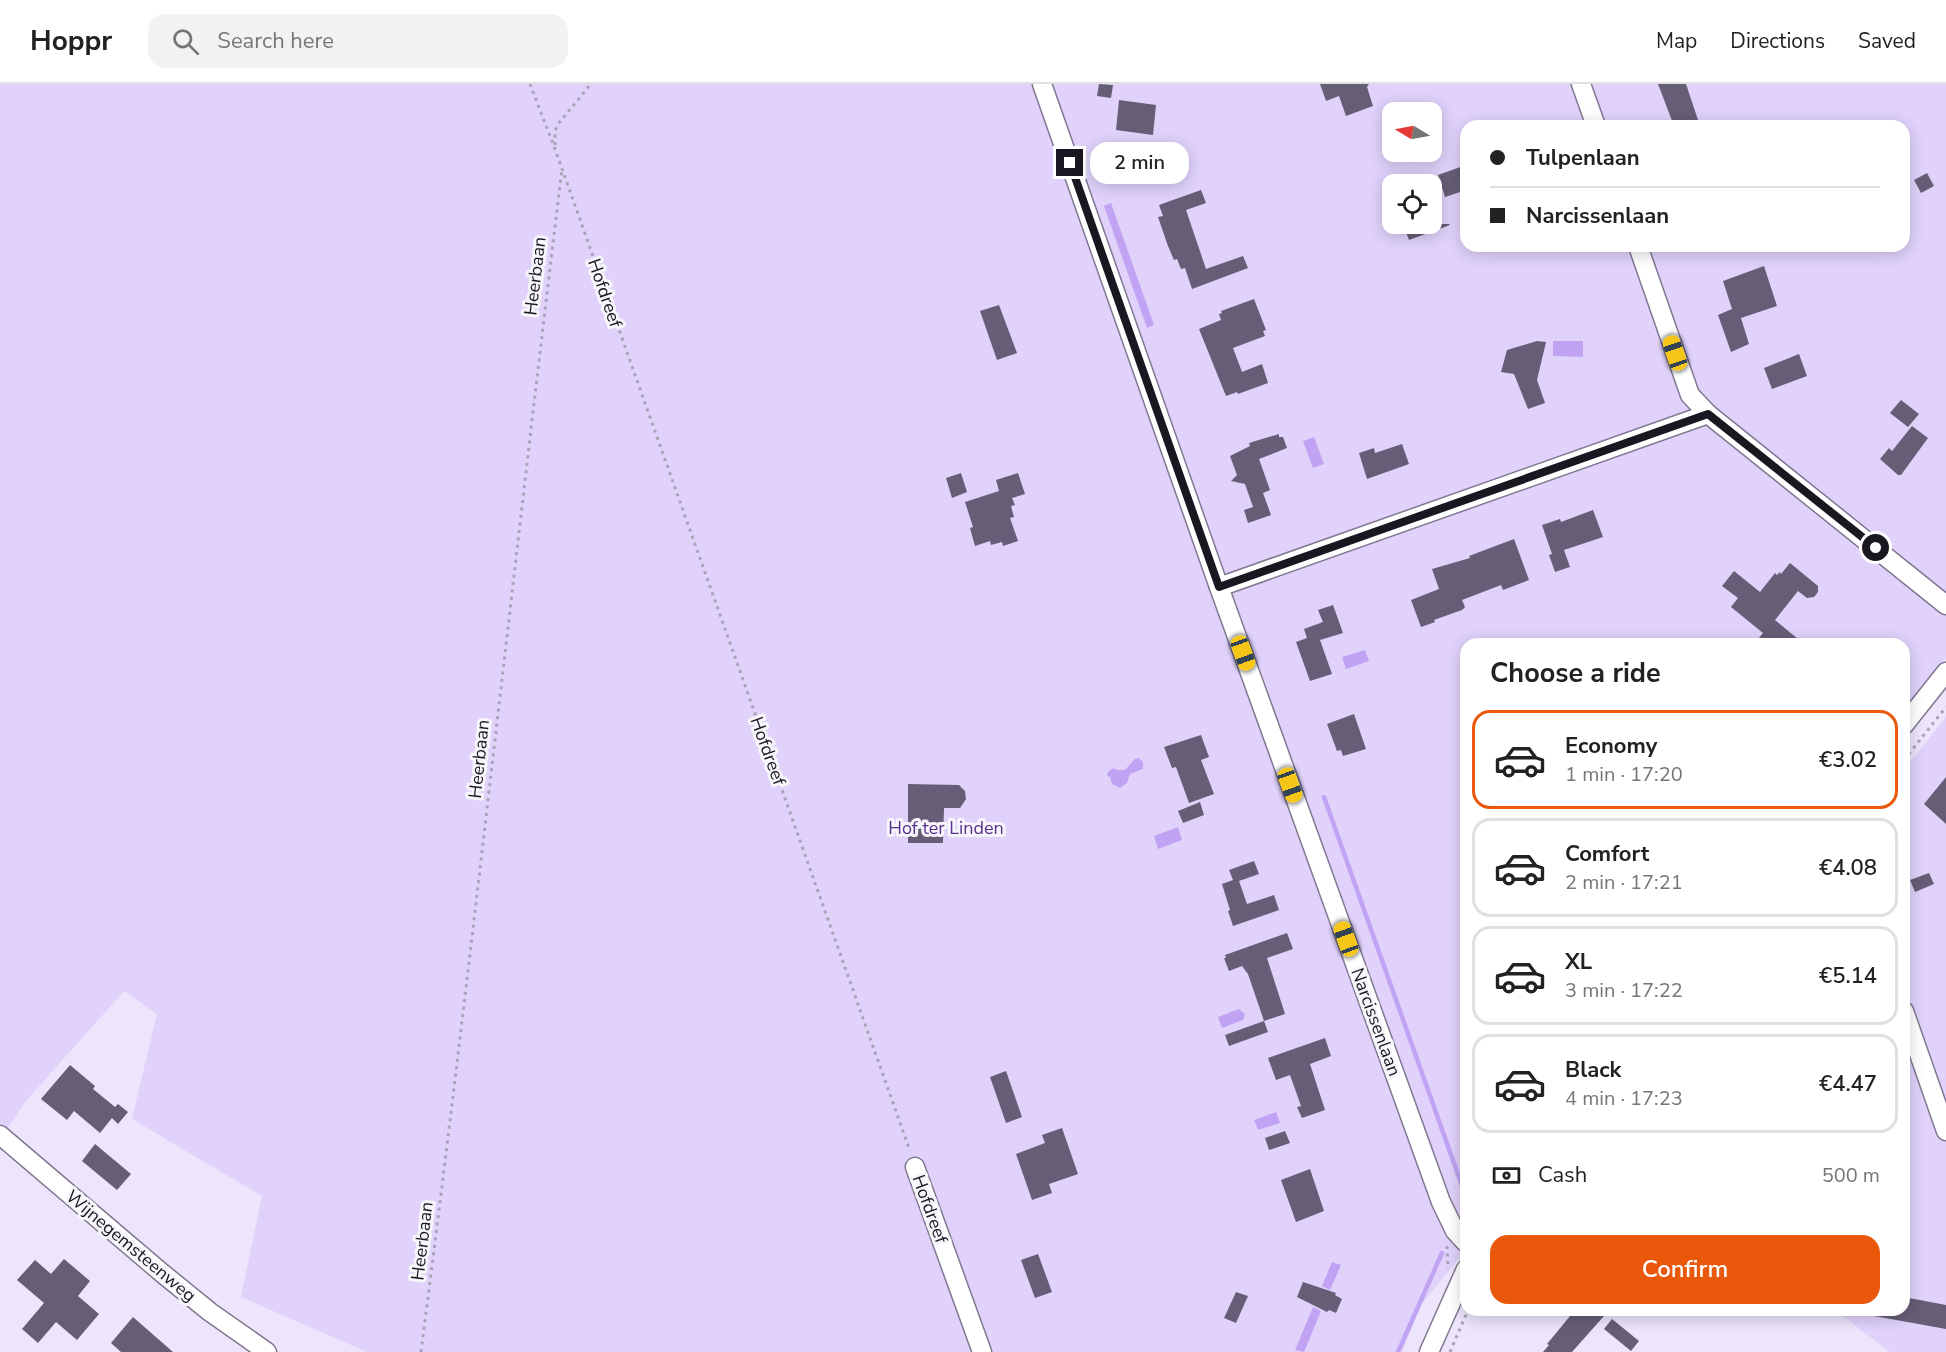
<!DOCTYPE html>
<html lang="en">
<head>
<meta charset="utf-8">
<style>
  body { margin:0; font-family:"Nunito Sans",sans-serif; background:#f2f2f2; color:#222; height:100vh; display:flex; flex-direction:column; font-size:22px; white-space:nowrap }
  * { box-sizing:border-box; margin:0 }
  p { font-size:20px; color:#767676 }
  .icon { flex:none; width:33px; height:33px; fill:none; stroke:currentColor; stroke-width:2; stroke-linecap:round; stroke-linejoin:round }
  .map { position:relative; flex:1; overflow:hidden }
  .side { position:absolute; left:1460px; top:554px; width:450px; height:678px; display:flex; flex-direction:column; background:#fff; border-radius:18px; box-shadow:0 3px 15px #0003 }
  .side>* { flex:none }
  .guide { position:absolute; left:1460px; top:36px; width:450px; height:132px; border-radius:18px; box-shadow:0 3px 15px #0003; display:grid; align-content:center; height:132px; padding:0 30px; background:#fff }
  .needle { width:39px; rotate:280deg }
  .tools { position:absolute; left:1382px; top:18px; display:grid; gap:12px }
  .tools a { display:grid; place-items:center; width:60px; height:60px; border-radius:12px; background:#fff; box-shadow:0 3px 15px #0003; font-size:30px }
  .end { position:absolute; width:27px; height:27px; margin:-14px; border:8px solid #1a1721; background:#fff; box-shadow:0 0 0 3px #fff }
  .from { border-radius:50% }
  .bubble { position:absolute; height:42px; border-radius:18px; background:#fff; box-shadow:0 3px 15px #0003; font-size:20px; font-weight:600; line-height:42px; text-align:center }
  .car { position:absolute; width:18px; height:36px; margin:-18px -9px; border-radius:8px; box-shadow:0 0 4px 2px #0007; background:linear-gradient(#f5c518 24%,#345 0 40%,#f5c518 0 76%,#345 0 86%,#f5c518 0) }
  .guide b { display:flex; align-items:center; gap:21px; height:57px; font-size:22px }
  .guide b+b { border-top:2px solid #e0e0e0 }
  .guide i { width:15px; height:15px; background:#222 }
  ul { padding:0; list-style:none }
  li { display:flex; align-items:center; gap:18px; height:99px; margin:0 12px 9px; padding:0 18px; border:3px solid #e0e0e0; border-radius:18px }
  li div { flex:1 }
  li b { display:block; font-size:22px }
  li em { font-style:normal; font-weight:600 }
  li.on { border-color:#ea580c }
  li>.icon { width:54px; height:54px; stroke-width:1.5 }
  h2 { padding:0 30px; font-size:27px; line-height:72px }
  .pay { display:flex; align-items:center; gap:15px; height:66px; padding:0 30px; font-size:22px }
  .pay p { margin-inline-start:auto }
  .action { display:flex; gap:12px; margin-top:auto; padding:12px 30px }
  .action a { flex:1; height:69px; border-radius:18px; background:#ea580c; color:#fff; font-size:24px; font-weight:600; line-height:69px; text-align:center }
  header { display:flex; align-items:center; gap:36px; box-sizing:border-box; height:84px; padding:0 30px; background:#fff; border-bottom:2px solid #e0e0e0 }
  header strong { font-size:28px }
  nav { display:flex; gap:33px; margin-inline-start:auto; font-size:21px }
  .search { width:420px; height:54px; background:#f2f2f2; display:flex; align-items:center; gap:15px; box-sizing:border-box; padding:0 21px; border-radius:18px; color:#767676; font-size:22px }
  .map>svg:first-child { display:block }
  .green { fill:#e0d2fb; fill-rule:evenodd }
  .water { fill:#c0a3f3 }
  .lines { fill:none; stroke-linecap:round; stroke-linejoin:round }
  .stream { stroke:#c0a3f3; stroke-width:4.5 }
  .building { fill:#665e76 }
  .minor-casing { stroke:#807890; stroke-width:21 }
  .path { stroke:#a9a3b5; stroke-width:3; stroke-dasharray:3 4.5; stroke-linecap:butt }
  .minor { stroke:#fff; stroke-width:18 }
  .route { stroke:#1a1721; stroke-width:8 }
  .labels { text-anchor:middle; dominant-baseline:central; stroke-width:6; stroke-linejoin:round; paint-order:stroke }
  .street-label { font-size:18px; fill:#1a1721; stroke:#f7f6fb }
  .park-label { font-size:18px; fill:#59318d; stroke:#f7f6fb }
</style>
</head>
<body>
<header>
<strong>Hoppr</strong>
<div class="search"><svg class="icon" aria-label="search" viewBox="0 0 24 24"><circle cx="10" cy="10" r="6"/><path d="M15 15l6 6"/></svg>Search here</div>
<nav><a>Map</a><a>Directions</a><a>Saved</a></nav>
</header>
<div class="map">
<svg width="1946" height="1268" viewBox="0 0 1946 1268">
  <rect width="100%" height="100%" fill="#ece5fb"/>
  <g class="green">
    <path d="M 0,0 L 1946,0 L 1946,574 L 1904,626 L 1904,560 L 1466,560 L 1465,1167 L 1421,1221 L 1402,1268 L 367,1268 L 241,1213 L 262,1112 L 132,1035 L 157,930 L 124,907 L 26,1017 L 5,1048 L 0,1043 ZM 1392,28 L 1431,28 L 1431,68 L 1392,68 ZM 1466,42 L 1904,42 L 1904,162 L 1466,162 ZM 1392,100 L 1431,100 L 1431,140 L 1392,140 Z"/>
    <path d="M 1946,633 L 1946,1268 L 1890,1268 L 1835,1226 L 1904,1226 L 1904,686 Z"/>
  </g>
  <g class="water">
    <path d="M 1111,119 L 1154,241 L 1147,244 L 1104,122 Z"/>
    <path d="M 1553,257 L 1583,257 L 1583,273 L 1553,272 Z"/>
    <path d="M 1314,353 L 1324,380 L 1313,384 L 1303,357 Z"/>
    <path d="M 1365,566 L 1369,577 L 1346,585 L 1342,573 Z"/>
    <path d="M 1139,674 L 1143,678 L 1143,685 L 1130,690 L 1127,699 L 1120,704 L 1112,700 L 1110,693 L 1107,692 L 1108,688 L 1113,684 L 1117,686 L 1125,686 L 1135,675 Z"/>
    <path d="M 1178,743 L 1182,756 L 1158,765 L 1154,752 Z"/>
    <path d="M 1239,925 L 1245,930 L 1243,936 L 1222,944 L 1218,933 Z"/>
    <path d="M 1276,1028 L 1280,1039 L 1258,1046 L 1254,1036 Z"/>
    <path d="M 1332,1178 L 1341,1181 L 1330,1206 L 1322,1202 Z"/>
    <path d="M 1313,1223 L 1321,1227 L 1304,1268 L 1295,1266 Z"/>
  </g>
  <g class="lines">
    <g class="stream">
      <path d="M 1324,713 L 1466,1113"/>
      <path d="M 1398,1268 L 1442,1169"/>
    </g>
  </g>
  <g class="building">
    <path d="M 1099,0 L 1113,1 L 1111,14 L 1097,12 Z"/>
    <path d="M 1320,0 L 1369,0 L 1367,3 L 1373,22 L 1346,32 L 1339,12 L 1326,17 Z"/>
    <path d="M 1658,0 L 1686,0 L 1700,42 L 1674,42 Z"/>
    <path d="M 1119,16 L 1156,21 L 1153,51 L 1116,46 Z"/>
    <path d="M 1466,81 L 1466,106 L 1445,113 L 1438,91 Z"/>
    <path d="M 1927,89 L 1934,102 L 1921,109 L 1914,96 Z"/>
    <path d="M 1201,106 L 1206,119 L 1186,126 L 1206,185 L 1243,172 L 1248,184 L 1192,205 L 1185,184 L 1181,185 L 1177,175 L 1174,176 L 1168,162 L 1158,133 L 1163,132 L 1159,121 Z"/>
    <path d="M 1403,140 L 1449,140 L 1450,141 L 1409,156 Z"/>
    <path d="M 1764,182 L 1777,222 L 1741,234 L 1749,260 L 1731,268 L 1718,231 L 1732,225 L 1723,197 Z"/>
    <path d="M 1254,215 L 1266,246 L 1263,247 L 1265,252 L 1233,264 L 1242,288 L 1262,280 L 1268,299 L 1238,310 L 1237,308 L 1226,312 L 1199,245 L 1221,236 L 1219,230 L 1222,229 L 1221,227 Z"/>
    <path d="M 999,221 L 1017,269 L 997,276 L 980,227 Z"/>
    <path d="M 1537,257 L 1546,258 L 1537,296 L 1545,319 L 1528,325 L 1514,290 L 1501,288 L 1507,266 Z"/>
    <path d="M 1799,270 L 1807,292 L 1772,305 L 1764,284 Z"/>
    <path d="M 1901,316 L 1919,330 L 1908,343 L 1890,329 Z"/>
    <path d="M 1912,342 L 1928,354 L 1901,391 L 1898,391 L 1880,375 L 1889,364 L 1892,367 Z"/>
    <path d="M 1279,350 L 1279,353 L 1283,353 L 1287,364 L 1259,375 L 1270,406 L 1263,409 L 1271,431 L 1248,439 L 1244,426 L 1253,423 L 1245,400 L 1231,397 L 1237,391 L 1230,372 L 1250,362 L 1249,359 Z"/>
    <path d="M 1402,360 L 1409,380 L 1367,395 L 1359,369 L 1374,364 L 1375,369 Z"/>
    <path d="M 961,389 L 967,408 L 952,414 L 946,394 Z"/>
    <path d="M 1018,389 L 1025,410 L 1012,414 L 1015,421 L 1011,422 L 1014,433 L 1010,434 L 1018,457 L 1003,462 L 1002,458 L 991,461 L 990,457 L 975,462 L 970,444 L 973,443 L 965,418 L 999,407 L 996,396 Z"/>
    <path d="M 1593,426 L 1603,453 L 1564,466 L 1570,483 L 1555,488 L 1549,471 L 1552,470 L 1542,441 L 1560,435 L 1561,438 Z"/>
    <path d="M 1514,455 L 1529,496 L 1503,506 L 1501,501 L 1462,516 L 1465,523 L 1462,526 L 1434,536 L 1435,538 L 1421,543 L 1411,516 L 1439,505 L 1432,485 L 1470,474 L 1469,472 Z"/>
    <path d="M 1790,479 L 1818,502 L 1818,508 L 1814,513 L 1807,514 L 1798,507 L 1775,536 L 1804,560 L 1754,560 L 1763,549 L 1731,523 L 1738,514 L 1722,502 L 1734,487 L 1760,508 L 1775,489 L 1777,491 L 1780,488 L 1781,490 Z"/>
    <path d="M 1333,521 L 1343,549 L 1320,556 L 1332,590 L 1310,597 L 1296,558 L 1307,554 L 1304,545 L 1323,538 L 1318,526 Z"/>
    <path d="M 1354,630 L 1366,665 L 1343,672 L 1341,666 L 1337,667 L 1327,640 Z"/>
    <path d="M 1201,651 L 1209,673 L 1201,676 L 1214,710 L 1189,719 L 1176,683 L 1172,684 L 1164,663 Z"/>
    <path d="M 1946,693 L 1946,740 L 1924,720 Z"/>
    <path d="M 908,700 L 959,701 L 965,707 L 966,715 L 960,724 L 944,724 L 943,759 L 908,759 Z"/>
    <path d="M 1200,718 L 1204,731 L 1183,739 L 1178,727 Z"/>
    <path d="M 1254,777 L 1259,790 L 1239,797 L 1247,820 L 1274,811 L 1279,826 L 1233,842 L 1228,827 L 1230,826 L 1222,800 L 1233,796 L 1229,786 Z"/>
    <path d="M 1929,789 L 1934,800 L 1915,808 L 1910,796 Z"/>
    <path d="M 1287,849 L 1293,865 L 1267,874 L 1285,930 L 1264,937 L 1268,948 L 1229,962 L 1225,951 L 1264,937 L 1248,890 L 1242,882 L 1229,887 L 1224,874 L 1226,874 L 1225,871 Z"/>
    <path d="M 1325,954 L 1331,972 L 1310,980 L 1325,1026 L 1302,1034 L 1297,1023 L 1301,1022 L 1290,991 L 1276,996 L 1268,974 Z"/>
    <path d="M 70,981 L 95,1002 L 93,1005 L 115,1023 L 118,1020 L 128,1028 L 118,1040 L 112,1034 L 100,1049 L 74,1027 L 67,1036 L 41,1015 Z"/>
    <path d="M 1006,987 L 1022,1033 L 1006,1039 L 990,993 Z"/>
    <path d="M 1062,1044 L 1078,1090 L 1049,1100 L 1052,1109 L 1032,1116 L 1016,1070 L 1045,1059 L 1042,1051 Z"/>
    <path d="M 1285,1047 L 1290,1059 L 1269,1066 L 1265,1054 Z"/>
    <path d="M 95,1060 L 131,1090 L 117,1106 L 82,1077 Z"/>
    <path d="M 1310,1085 L 1324,1127 L 1296,1138 L 1281,1096 Z"/>
    <path d="M 1038,1170 L 1052,1208 L 1035,1214 L 1021,1176 Z"/>
    <path d="M 64,1175 L 90,1197 L 78,1212 L 99,1230 L 77,1256 L 56,1238 L 38,1259 L 22,1245 L 44,1219 L 17,1196 L 35,1176 L 51,1190 Z"/>
    <path d="M 1303,1198 L 1336,1209 L 1335,1211 L 1342,1215 L 1336,1229 L 1329,1226 L 1327,1228 L 1297,1213 Z"/>
    <path d="M 1236,1208 L 1248,1212 L 1236,1239 L 1224,1234 Z"/>
    <path d="M 1904,1213 L 1946,1221 L 1946,1245 L 1874,1232 L 1875,1226 L 1904,1226 Z"/>
    <path d="M 1575,1226 L 1597,1226 L 1604,1232 L 1572,1268 L 1543,1268 L 1549,1261 L 1547,1260 Z"/>
    <path d="M 133,1233 L 173,1268 L 121,1268 L 111,1259 Z"/>
    <path d="M 1612,1235 L 1639,1257 L 1631,1267 L 1604,1245 Z"/>
  </g>
  <g class="lines">
    <g class="minor-casing">
      <g id="minor">
        <path d="M 1042,0 L 1219,503 L 1441,1118 L 1455,1147 L 1466,1159"/>
        <path d="M 1581,0 L 1596,42"/>
        <path d="M 1638,162 L 1690,311 L 1708,330 L 1946,521"/>
        <path d="M 1219,503 L 1708,330"/>
        <path d="M 1904,641 L 1946,588"/>
        <path d="M 1904,927 L 1946,1047"/>
        <path d="M 0,1051 L 162,1189 L 210,1228 L 267,1268"/>
        <path d="M 915,1083 L 982,1268"/>
        <path d="M 1429,1268 L 1466,1185"/>
      </g>
    </g>
    <g class="path">
      <path d="M 530,0 L 555,65 L 910,1067"/>
      <path d="M 555,61 L 555,47 L 558,40 L 591,0"/>
      <path d="M 1904,676 L 1946,623"/>
      <path d="M 1447,1162 L 1448,1185"/>
      <path d="M 421,1268 C 472,874 514,479 562,85"/>
      <path d="M 1450,1268 L 1468,1226"/>
    </g>
    <use href="#minor" class="minor"/>
  </g>
  <g class="lines">
    <path class="route" d="M 1070,79 L 1219,503 L 1708,330 L 1876,464"/>
  </g>
  <g class="labels">
    <g class="street-label">
      <text transform="translate(535 192) rotate(-83)">Heerbaan</text>
      <text transform="translate(605 209) rotate(71)">Hofdreef</text>
      <text transform="translate(768 667) rotate(70)">Hofdreef</text>
      <text transform="translate(479 675) rotate(-84)">Heerbaan</text>
      <text transform="translate(1376 938) rotate(70)">Narcissenlaan</text>
      <text transform="translate(930 1125) rotate(70)">Hofdreef</text>
      <text transform="translate(422 1157) rotate(-83)">Heerbaan</text>
      <text transform="translate(131 1162) rotate(40)">Wijnegemsteenweg</text>
    </g>
    <g class="park-label">
      <text x="946" y="744">Hof ter Linden</text>
    </g>
  </g>
</svg>
<div class="tools">
<a><svg class="needle" viewBox="-14 -14 28 28"><path d="M0-13l5 13h-10z" fill="#e53935"/><path d="M0 13l5-13h-10z" fill="#767676"/></svg></a>
<a><svg class="icon" aria-label="locate" viewBox="0 0 24 24"><circle cx="12" cy="12" r="6"/><path d="M12 2v4M12 18v4M2 12h4M18 12h4"/></svg></a>
</div>
<i class="end from" style="left:1876px;top:464px"></i>
<i class="end" style="left:1070px;top:79px"></i>
<div class="bubble" style="left:1090px;top:58px;width:99px">2 min</div>
<i class="car" style="left:1675px;top:269px;rotate:341deg"></i>
<i class="car" style="left:1243px;top:569px;rotate:160deg"></i>
<i class="car" style="left:1290px;top:701px;rotate:160deg"></i>
<i class="car" style="left:1346px;top:855px;rotate:340deg"></i>
<div class="guide">
<b><i class="from"></i>Tulpenlaan</b>
<b><i></i>Narcissenlaan</b>
</div>
<section class="side">
<h2>Choose a ride</h2>
<ul>
<li class="on"><svg class="icon" aria-label="car" viewBox="0 0 24 24"><path d="M5 17H2v-5l4-1 3-4h7l3 4 3 1v5h-3M9 17h6M6 11h13"/><circle cx="7" cy="17" r="2"/><circle cx="17" cy="17" r="2"/></svg><div><b>Economy</b><p>1 min · 17:20</p></div><em>€3.02</em></li>
<li><svg class="icon" aria-label="car" viewBox="0 0 24 24"><path d="M5 17H2v-5l4-1 3-4h7l3 4 3 1v5h-3M9 17h6M6 11h13"/><circle cx="7" cy="17" r="2"/><circle cx="17" cy="17" r="2"/></svg><div><b>Comfort</b><p>2 min · 17:21</p></div><em>€4.08</em></li>
<li><svg class="icon" aria-label="car" viewBox="0 0 24 24"><path d="M5 17H2v-5l4-1 3-4h7l3 4 3 1v5h-3M9 17h6M6 11h13"/><circle cx="7" cy="17" r="2"/><circle cx="17" cy="17" r="2"/></svg><div><b>XL</b><p>3 min · 17:22</p></div><em>€5.14</em></li>
<li><svg class="icon" aria-label="car" viewBox="0 0 24 24"><path d="M5 17H2v-5l4-1 3-4h7l3 4 3 1v5h-3M9 17h6M6 11h13"/><circle cx="7" cy="17" r="2"/><circle cx="17" cy="17" r="2"/></svg><div><b>Black</b><p>4 min · 17:23</p></div><em>€4.47</em></li>
</ul>
<div class="pay"><svg class="icon" aria-label="cash" viewBox="0 0 24 24"><path d="M3 7h18v10H3z"/><circle cx="12" cy="12" r="2"/></svg>Cash<p>500 m</p></div>
<div class="action"><a>Confirm</a></div>
</section>
</div>
</body>
</html>
